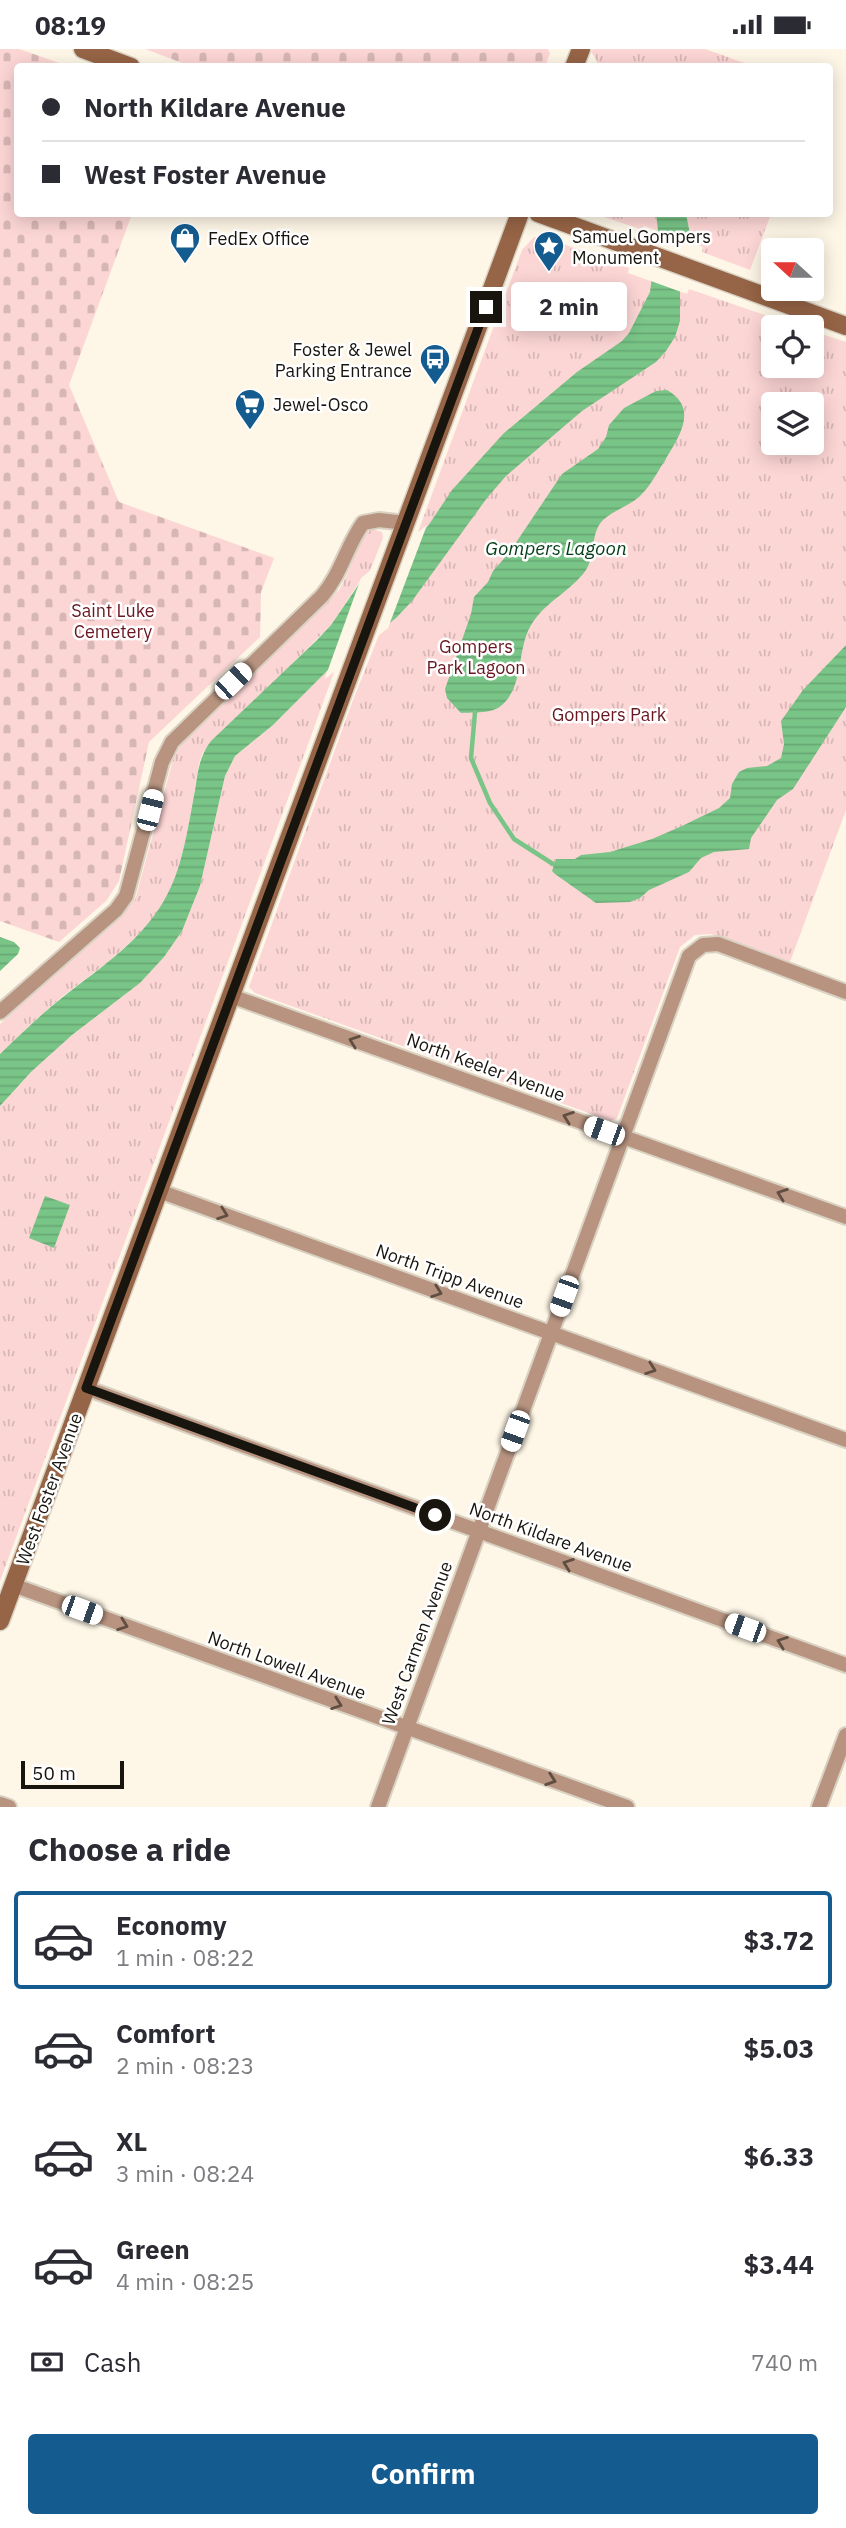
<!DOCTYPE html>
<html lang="en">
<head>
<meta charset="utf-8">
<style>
  body { margin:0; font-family:"IBM Plex Sans",sans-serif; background:#f7f7f7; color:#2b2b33; height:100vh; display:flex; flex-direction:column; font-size:26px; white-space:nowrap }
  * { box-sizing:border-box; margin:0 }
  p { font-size:23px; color:#7c7c81 }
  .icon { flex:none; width:38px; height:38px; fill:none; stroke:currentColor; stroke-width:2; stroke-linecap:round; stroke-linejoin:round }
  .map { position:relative; height:1758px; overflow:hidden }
  .details { display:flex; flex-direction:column; background:#fff; flex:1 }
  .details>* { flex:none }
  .hud { position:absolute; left:14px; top:14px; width:819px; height:154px; border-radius:7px; box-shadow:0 4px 18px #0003; display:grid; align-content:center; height:154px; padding:0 28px; background:#fff }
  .needle { width:46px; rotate:291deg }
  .fabs { position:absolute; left:761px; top:189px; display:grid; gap:14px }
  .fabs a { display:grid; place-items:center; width:63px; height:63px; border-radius:7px; background:#fff; box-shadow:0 4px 18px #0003; font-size:35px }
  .scale { position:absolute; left:21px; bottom:18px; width:103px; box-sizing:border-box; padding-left:7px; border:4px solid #18140e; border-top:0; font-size:19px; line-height:24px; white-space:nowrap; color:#18140e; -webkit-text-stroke:5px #fff; paint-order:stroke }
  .end { position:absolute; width:32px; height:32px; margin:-16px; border:9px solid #18140e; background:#fff; box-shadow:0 0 0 4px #fff }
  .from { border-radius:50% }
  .bubble { position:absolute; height:49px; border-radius:7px; background:#fff; box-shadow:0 4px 18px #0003; font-size:23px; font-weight:700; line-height:49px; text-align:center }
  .car { position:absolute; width:21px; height:42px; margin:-21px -10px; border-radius:9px; box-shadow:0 0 5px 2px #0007; background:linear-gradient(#fff 24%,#345 0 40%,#fff 0 76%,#345 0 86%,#fff 0) }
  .hud b { display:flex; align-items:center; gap:24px; height:66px; font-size:26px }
  .hud b+b { border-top:2px solid #e1e1e2 }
  .hud i { width:18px; height:18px; background:#2b2b33 }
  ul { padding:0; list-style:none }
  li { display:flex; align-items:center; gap:21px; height:98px; margin:0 14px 10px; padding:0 14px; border:4px solid transparent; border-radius:7px }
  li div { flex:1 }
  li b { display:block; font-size:26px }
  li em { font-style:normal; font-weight:700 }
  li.current { border-color:#145b8f }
  li>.icon { width:63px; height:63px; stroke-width:1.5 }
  h2 { padding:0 28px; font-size:32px; line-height:84px }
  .pay { display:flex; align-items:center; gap:18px; height:77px; padding:0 28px; font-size:26px }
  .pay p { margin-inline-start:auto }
  .cta { display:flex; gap:14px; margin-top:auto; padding:14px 28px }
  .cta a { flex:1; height:80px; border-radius:7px; background:#145b8f; color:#fff; font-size:28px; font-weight:700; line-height:80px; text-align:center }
  .status { display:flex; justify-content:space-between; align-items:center; height:49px; padding:0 35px; background:#fff; direction:ltr }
  .status svg { height:19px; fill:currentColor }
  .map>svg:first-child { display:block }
  .cemetery { fill:url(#cemetery-stones) }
  .park { fill:url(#park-tufts); fill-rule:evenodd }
  .water { fill:url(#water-rules) }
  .pier { fill:#fef6e6 }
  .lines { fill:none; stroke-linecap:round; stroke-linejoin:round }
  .stream { stroke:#79c487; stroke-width:4.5 }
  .minor-casing { stroke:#d9d2c3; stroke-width:18 }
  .secondary-casing { stroke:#d9d2c3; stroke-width:21 }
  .minor { stroke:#b89480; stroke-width:14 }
  .secondary { stroke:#966446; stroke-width:18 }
  .oneway { stroke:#604e41 }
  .route { stroke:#18140e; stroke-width:9 }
  .labels { text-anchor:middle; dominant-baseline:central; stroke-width:5; stroke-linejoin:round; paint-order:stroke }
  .poi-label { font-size:18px; fill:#18140e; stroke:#fff; text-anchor:start }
  .park-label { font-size:18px; fill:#691620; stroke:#fff }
  .street-label { font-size:18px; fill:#18140e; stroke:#fff }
  .water-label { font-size:19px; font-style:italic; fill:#023d16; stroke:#fff }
</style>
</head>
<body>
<div class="status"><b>08:19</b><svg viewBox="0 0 49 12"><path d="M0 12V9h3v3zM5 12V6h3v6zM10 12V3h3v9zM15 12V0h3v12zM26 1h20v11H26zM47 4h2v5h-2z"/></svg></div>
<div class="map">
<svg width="846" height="1758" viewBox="0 0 846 1758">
  <defs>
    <pattern id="cemetery-stones" width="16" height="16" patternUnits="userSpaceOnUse" patternTransform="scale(1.75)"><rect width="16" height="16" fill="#fcd6d5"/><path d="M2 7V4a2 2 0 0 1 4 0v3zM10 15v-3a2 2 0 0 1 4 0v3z" fill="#d7b7b6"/></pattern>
    <pattern id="park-tufts" width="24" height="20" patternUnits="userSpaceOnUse" patternTransform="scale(1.75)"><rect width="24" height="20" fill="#fcd6d5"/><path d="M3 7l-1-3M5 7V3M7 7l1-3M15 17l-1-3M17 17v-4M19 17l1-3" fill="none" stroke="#d7b7b6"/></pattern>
    <pattern id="water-rules" width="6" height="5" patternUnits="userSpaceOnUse" patternTransform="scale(1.75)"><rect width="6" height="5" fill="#79c487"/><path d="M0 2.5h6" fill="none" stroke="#68a873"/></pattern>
  </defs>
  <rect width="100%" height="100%" fill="#fef6e6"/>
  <g class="cemetery">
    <path d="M 0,0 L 19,0 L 68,17 L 18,18 L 18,164 L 132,165 L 69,336 L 119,453 L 274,509 L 261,543 L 260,588 L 149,693 L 119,832 L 106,852 L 59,893 L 0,872 Z"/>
    <path d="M 145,0 L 548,0 L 550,4 L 545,18 L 193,18 Z"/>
  </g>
  <g class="park">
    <path d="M 593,0 L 705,0 L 753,17 L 599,17 L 591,3 Z"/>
    <path d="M 595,165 L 656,165 L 658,182 L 644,177 L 643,181 Z"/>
    <path d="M 686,165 L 771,165 L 750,221 L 702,203 L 703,198 L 692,194 Z"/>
    <path d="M 534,188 L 547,189 L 629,219 L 628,224 L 687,245 L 689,240 L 800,278 L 774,278 L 774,317 L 812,317 L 812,282 L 846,293 L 846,761 L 790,913 L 711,885 L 695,886 L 680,898 L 617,1069 L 611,1072 L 255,944 L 249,938 L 353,651 L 379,586 L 388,579 L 426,478 L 418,483 L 522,201 ZM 774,355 L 812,355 L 812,394 L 774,394 Z"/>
    <path d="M 372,480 L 382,483 L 383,489 L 370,522 L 362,529 L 331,576 L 203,703 C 198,715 197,726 195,739 C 190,771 183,814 169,843 C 147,888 101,918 63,947 C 41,965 20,986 0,1005 L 0,975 L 113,875 L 135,851 L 173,711 L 181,696 L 339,541 C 349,526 359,488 372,480 Z"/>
    <path d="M 327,622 L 325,630 L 334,623 L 311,687 L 0,1532 L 0,1057 L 31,1023 L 72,986 L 140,934 L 164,908 L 182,882 L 200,837 L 225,727 L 235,707 L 273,676 Z"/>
  </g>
  <g class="water">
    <path d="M 656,165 L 686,165 L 692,194 L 680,243 L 680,272 L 675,288 L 666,302 L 656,313 L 582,362 L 506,427 L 487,449 L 412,552 L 396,569 L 327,622 L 273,676 L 235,707 L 225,727 L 200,837 L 182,882 L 164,908 L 140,934 L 72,986 L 31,1023 L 0,1057 L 0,1005 C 20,986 41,965 63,948 C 102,917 145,890 168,844 C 183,816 189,773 195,741 C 198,722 199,708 211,692 L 317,591 L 331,576 L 359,535 L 428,477 L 452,441 L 504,384 L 577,323 L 622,292 L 629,284 L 650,243 L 658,182 Z"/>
    <path d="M 667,341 C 700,360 678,389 664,413 C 656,425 650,438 639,448 C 628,457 613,462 603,471 C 590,484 596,506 586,521 C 572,541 547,552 533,573 C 516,597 525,636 502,656 C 492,665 474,663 461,664 L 447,649 L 445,640 L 471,565 L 474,548 L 488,533 L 493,522 L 509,504 L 562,425 L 598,400 L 606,388 L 609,376 L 624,359 L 656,342 Z"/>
    <path d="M 846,596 L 846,658 L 793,740 L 777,751 L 751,789 L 749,800 L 714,803 L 701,809 L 689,823 L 649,841 L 640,849 L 630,853 L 596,854 L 555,825 L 552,822 L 556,810 L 575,810 L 581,806 L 610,803 L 652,790 L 682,777 L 719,759 L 730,749 L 732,735 L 739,723 L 747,719 L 767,717 L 781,709 L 784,695 L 781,672 L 803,641 Z"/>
    <path d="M 0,888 L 14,893 L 20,899 L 18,905 L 0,922 Z"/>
    <path d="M 45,1147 L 70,1156 L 54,1199 L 29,1189 Z"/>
  </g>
  <g class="pier">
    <path d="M 557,0 L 589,0 L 597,12 L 595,18 L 556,18 L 552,12 Z"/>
    <path d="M 654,181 L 695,195 L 684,226 L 684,244 L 648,231 Z"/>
    <path d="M 427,476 L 388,579 L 325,629 L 361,529 Z"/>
  </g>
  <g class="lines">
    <path class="stream" d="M 475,663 L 471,709 L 490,754 L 514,790 L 553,815"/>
    <g class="minor-casing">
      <g id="minor">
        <path d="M 231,947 L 846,1168"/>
        <path d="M 0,963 L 116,861 L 126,847 L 162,713 L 172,693 L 322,547 C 342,523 346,498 363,474 L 379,471 L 406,474"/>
        <path d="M 159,1142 L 846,1391"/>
        <path d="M 86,1339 L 846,1616"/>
        <path d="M 13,1536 L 627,1758"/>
        <path d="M 0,1755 L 9,1758"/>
        <path d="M 378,1758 L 689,907 L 703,896 L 718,895 L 846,943"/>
        <path d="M 819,1758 L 846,1686"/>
      </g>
    </g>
    <g class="secondary-casing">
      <g id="secondary">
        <path d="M 83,0 L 131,18"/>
        <path d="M 574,18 L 581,0"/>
        <path d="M 538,164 L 846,277"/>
        <path d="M 0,1572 L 520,164"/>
      </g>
    </g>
    <use href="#minor" class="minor"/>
    <use href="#secondary" class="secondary"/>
  </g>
  <defs><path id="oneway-chevron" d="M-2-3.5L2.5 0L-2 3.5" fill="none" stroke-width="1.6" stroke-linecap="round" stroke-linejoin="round" transform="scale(1.75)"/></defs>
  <g class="oneway">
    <use href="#oneway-chevron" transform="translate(354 992) rotate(-160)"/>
    <use href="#oneway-chevron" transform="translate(568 1068) rotate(-160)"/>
    <use href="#oneway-chevron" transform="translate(782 1145) rotate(-160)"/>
    <use href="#oneway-chevron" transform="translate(223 1165) rotate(20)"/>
    <use href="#oneway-chevron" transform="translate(437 1243) rotate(20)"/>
    <use href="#oneway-chevron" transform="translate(651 1320) rotate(20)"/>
    <use href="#oneway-chevron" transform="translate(568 1515) rotate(-160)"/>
    <use href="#oneway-chevron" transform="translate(123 1576) rotate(20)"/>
    <use href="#oneway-chevron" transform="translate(782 1593) rotate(-160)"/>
    <use href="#oneway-chevron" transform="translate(337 1655) rotate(20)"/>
    <use href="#oneway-chevron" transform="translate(551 1731) rotate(19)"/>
  </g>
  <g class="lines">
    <path class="route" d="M 435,1466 L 86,1339 L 486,258"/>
  </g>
  <defs>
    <g id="shop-pin" transform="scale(1.575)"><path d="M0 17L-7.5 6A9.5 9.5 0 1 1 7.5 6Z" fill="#145b8f" stroke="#fff"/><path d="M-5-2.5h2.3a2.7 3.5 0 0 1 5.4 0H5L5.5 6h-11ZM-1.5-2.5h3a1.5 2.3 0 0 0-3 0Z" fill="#fff"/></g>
    <g id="sight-pin" transform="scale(1.575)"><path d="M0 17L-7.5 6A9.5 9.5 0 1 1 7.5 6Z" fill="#145b8f" stroke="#fff"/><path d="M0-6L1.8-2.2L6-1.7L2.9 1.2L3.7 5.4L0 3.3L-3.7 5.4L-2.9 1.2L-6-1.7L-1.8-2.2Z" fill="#fff"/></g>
    <g id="bus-pin" transform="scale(1.575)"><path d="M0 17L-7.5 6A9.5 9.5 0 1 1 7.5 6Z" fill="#145b8f" stroke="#fff"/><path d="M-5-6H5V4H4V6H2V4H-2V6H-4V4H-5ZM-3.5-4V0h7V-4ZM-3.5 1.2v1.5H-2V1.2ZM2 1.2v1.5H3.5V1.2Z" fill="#fff"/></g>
    <g id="supermarket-pin" transform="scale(1.575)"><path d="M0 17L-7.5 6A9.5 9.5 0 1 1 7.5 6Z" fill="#145b8f" stroke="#fff"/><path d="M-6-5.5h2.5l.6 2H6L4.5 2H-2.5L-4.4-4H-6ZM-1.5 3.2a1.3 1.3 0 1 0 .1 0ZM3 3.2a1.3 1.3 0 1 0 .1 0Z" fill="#fff"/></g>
  </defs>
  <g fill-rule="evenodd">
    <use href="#shop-pin" x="185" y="189"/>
    <use href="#sight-pin" x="549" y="197"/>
    <use href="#bus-pin" x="435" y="310"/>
    <use href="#supermarket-pin" x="250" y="355"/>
  </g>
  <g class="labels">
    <g class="poi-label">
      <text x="572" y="187">Samuel Gompers<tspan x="572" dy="21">Monument</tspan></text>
      <text x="208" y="189">FedEx Office</text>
      <text x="412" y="300" text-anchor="end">Foster &amp; Jewel<tspan x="412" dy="21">Parking Entrance</tspan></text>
      <text x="273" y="355">Jewel-Osco</text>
    </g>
    <g class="park-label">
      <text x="113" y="561">Saint Luke<tspan x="113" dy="21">Cemetery</tspan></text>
      <text x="476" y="597">Gompers<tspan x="476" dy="21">Park Lagoon</tspan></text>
      <text x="609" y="665">Gompers Park</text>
    </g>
    <g class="street-label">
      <text transform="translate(486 1018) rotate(20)">North Keeler Avenue</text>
      <text transform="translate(450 1227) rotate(20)">North Tripp Avenue</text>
      <text transform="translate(49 1440) rotate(-70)">West Foster Avenue</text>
      <text transform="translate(551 1488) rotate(20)">North Kildare Avenue</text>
      <text transform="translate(417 1594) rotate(-70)">West Carmen Avenue</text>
      <text transform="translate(287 1616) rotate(20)">North Lowell Avenue</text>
    </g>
    <g class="water-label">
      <text x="556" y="499">Gompers Lagoon</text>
    </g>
  </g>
</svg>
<div class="fabs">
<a><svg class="needle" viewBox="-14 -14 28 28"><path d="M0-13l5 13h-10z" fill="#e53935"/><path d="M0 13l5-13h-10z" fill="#7c7c81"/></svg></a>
<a><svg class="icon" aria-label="locate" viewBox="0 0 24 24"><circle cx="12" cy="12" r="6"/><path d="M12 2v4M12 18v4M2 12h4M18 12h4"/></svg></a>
<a><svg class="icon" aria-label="layers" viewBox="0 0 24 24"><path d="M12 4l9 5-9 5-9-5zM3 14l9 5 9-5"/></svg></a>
</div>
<div class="scale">50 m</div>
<i class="end from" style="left:435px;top:1466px"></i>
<i class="end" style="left:486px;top:258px"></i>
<div class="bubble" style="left:511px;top:233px;width:116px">2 min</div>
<i class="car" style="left:233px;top:632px;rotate:46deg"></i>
<i class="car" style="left:150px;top:761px;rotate:14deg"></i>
<i class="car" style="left:604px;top:1082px;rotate:290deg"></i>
<i class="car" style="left:564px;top:1247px;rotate:200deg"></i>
<i class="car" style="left:515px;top:1382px;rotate:200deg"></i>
<i class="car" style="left:82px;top:1561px;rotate:110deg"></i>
<i class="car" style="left:745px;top:1579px;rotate:290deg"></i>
<div class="hud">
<b><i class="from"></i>North Kildare Avenue</b>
<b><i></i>West Foster Avenue</b>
</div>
</div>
<section class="details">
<h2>Choose a ride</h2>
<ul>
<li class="current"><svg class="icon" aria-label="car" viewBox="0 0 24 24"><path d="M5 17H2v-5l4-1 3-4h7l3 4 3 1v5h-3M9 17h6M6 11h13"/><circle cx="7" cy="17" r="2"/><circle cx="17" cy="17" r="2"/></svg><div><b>Economy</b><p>1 min · 08:22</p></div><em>$3.72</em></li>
<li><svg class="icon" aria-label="car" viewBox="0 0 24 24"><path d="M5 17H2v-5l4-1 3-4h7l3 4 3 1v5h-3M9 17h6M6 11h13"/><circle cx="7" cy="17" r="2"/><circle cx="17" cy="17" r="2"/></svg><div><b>Comfort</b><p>2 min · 08:23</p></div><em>$5.03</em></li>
<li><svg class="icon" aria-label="car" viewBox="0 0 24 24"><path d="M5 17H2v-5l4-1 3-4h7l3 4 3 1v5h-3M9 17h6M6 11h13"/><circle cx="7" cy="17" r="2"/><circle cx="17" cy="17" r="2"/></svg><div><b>XL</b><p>3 min · 08:24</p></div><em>$6.33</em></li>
<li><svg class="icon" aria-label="car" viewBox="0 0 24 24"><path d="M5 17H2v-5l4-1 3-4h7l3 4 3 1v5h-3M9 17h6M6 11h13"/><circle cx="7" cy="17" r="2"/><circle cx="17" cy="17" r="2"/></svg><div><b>Green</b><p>4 min · 08:25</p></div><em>$3.44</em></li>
</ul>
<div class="pay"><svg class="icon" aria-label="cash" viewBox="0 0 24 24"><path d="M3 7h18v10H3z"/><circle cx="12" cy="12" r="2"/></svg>Cash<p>740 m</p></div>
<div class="cta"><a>Confirm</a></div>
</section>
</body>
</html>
